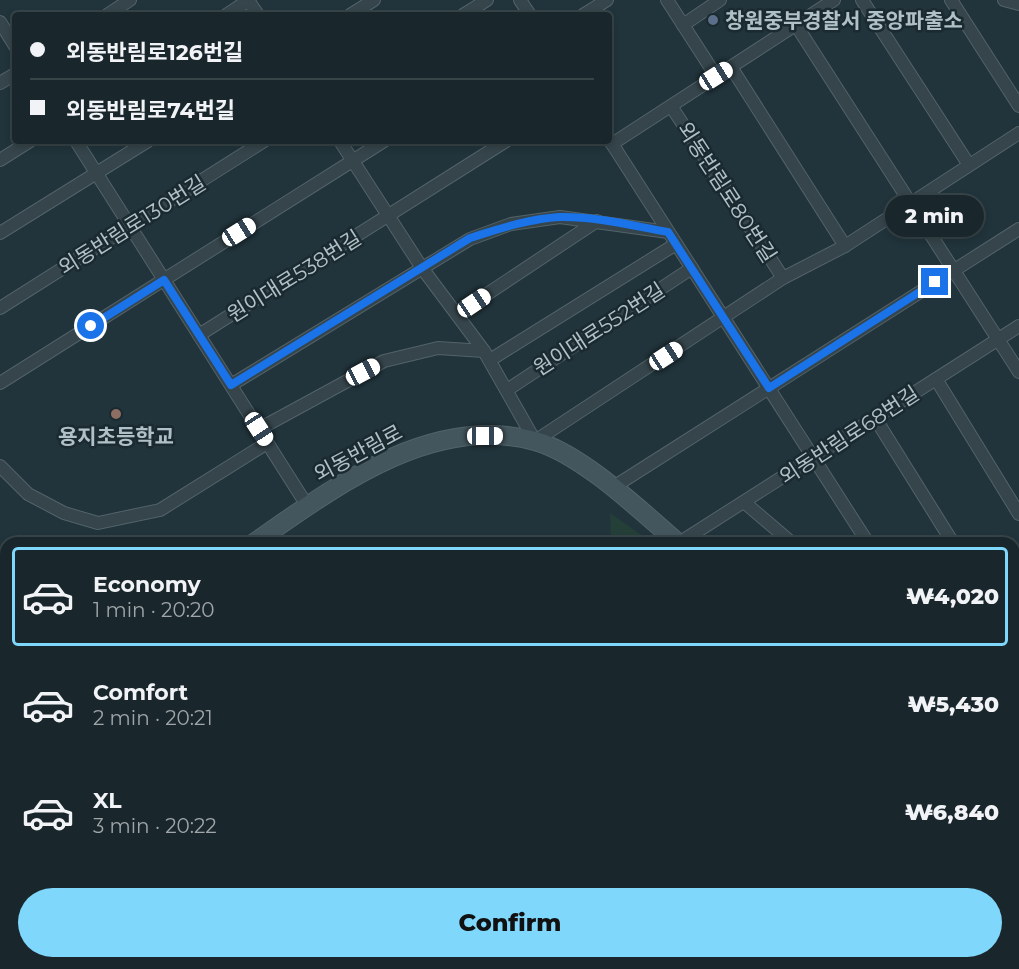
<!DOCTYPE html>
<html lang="en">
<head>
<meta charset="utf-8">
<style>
  body { margin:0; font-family:Montserrat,"Noto Sans KR",sans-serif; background:#263338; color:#f1f3f6; height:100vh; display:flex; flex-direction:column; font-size:22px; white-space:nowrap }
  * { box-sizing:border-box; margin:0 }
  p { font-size:20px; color:#9fa5a9 }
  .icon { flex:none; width:33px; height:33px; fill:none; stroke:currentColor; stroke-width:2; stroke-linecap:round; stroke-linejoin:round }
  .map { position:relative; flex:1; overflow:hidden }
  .panel { position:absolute; left:0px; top:537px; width:1020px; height:432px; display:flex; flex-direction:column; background:#19272c; border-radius:18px 18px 0 0; box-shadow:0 3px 9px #0003,0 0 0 2px #374448 }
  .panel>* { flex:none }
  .banner { position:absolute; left:12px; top:12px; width:600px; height:132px; border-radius:6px; box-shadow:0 3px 9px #0003,0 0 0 2px #374448; display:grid; align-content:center; height:132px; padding:0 18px; background:#19272c }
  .end { position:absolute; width:27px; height:27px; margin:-14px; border:8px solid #1a73e8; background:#fff; box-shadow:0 0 0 3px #fff }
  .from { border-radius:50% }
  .bubble { position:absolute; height:42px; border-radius:21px; background:#19272c; box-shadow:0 3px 9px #0003,0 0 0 2px #374448; font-size:20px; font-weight:800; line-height:42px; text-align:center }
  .car { position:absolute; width:18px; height:36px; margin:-18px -9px; border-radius:8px; box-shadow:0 0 4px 2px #0007; background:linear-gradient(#fff 24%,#345 0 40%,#fff 0 76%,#345 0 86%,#fff 0) }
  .banner b { display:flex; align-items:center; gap:21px; height:57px; font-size:22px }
  .banner b+b { border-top:2px solid #374448 }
  .banner i { width:15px; height:15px; background:#f1f3f6 }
  ul { padding:10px 0 0; list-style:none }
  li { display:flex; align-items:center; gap:18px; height:99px; margin:0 12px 9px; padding:0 6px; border:3px solid transparent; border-radius:6px }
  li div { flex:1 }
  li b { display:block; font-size:22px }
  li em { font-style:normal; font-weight:800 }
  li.on { border-color:#80d7fc }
  li>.icon { width:54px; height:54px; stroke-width:1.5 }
  .button { display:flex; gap:12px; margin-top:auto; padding:12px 18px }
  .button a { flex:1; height:69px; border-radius:36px; background:#80d7fc; color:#111; font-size:24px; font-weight:800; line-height:69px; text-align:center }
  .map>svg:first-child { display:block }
  .green { fill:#243e38 }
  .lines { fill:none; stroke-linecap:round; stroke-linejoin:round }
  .street-casing { stroke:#536369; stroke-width:14 }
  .secondary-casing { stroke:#536369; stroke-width:20 }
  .street { stroke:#35454b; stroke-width:12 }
  .secondary { stroke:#43565e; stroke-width:18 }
  .route { stroke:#1a73e8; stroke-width:8 }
  .service-dot { fill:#5c6f8a; stroke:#1a2a30; stroke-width:2 }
  .education-dot { fill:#8d6e63; stroke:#1a2a30; stroke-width:2 }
  .labels { text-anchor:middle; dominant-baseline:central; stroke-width:5; stroke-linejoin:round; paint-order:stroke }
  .poi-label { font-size:21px; font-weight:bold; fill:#b0c0c7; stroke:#1a2a30; text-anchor:start }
  .street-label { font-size:21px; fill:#b0c0c7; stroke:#1a2a30 }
</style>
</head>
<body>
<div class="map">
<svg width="1019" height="969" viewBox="0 0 1019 969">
  <rect width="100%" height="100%" fill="#21343b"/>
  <g class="green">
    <path d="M 610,513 L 653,543 L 611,543 Z"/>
    <path d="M 1014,847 L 1019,851 L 1019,969 L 1010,969 L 1006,963 L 1014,963 Z"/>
    <path d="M 149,963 L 272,963 L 276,969 L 140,969 Z"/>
    <path d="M 412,963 L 706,963 L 706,969 L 417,969 Z"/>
  </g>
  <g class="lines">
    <g class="street-casing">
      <g id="street">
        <path d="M 248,0 L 258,15"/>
        <path d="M 520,0 L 530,15"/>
        <path d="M 667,0 L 716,76"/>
        <path d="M 862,0 L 969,165"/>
        <path d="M 951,0 L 1019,106"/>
        <path d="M 1004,0 L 1019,4"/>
        <path d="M 107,15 L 130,0"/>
        <path d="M 226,15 L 249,0"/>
        <path d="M 350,15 L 374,0"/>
        <path d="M 463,15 L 487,0"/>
        <path d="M 583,15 L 607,0"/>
        <path d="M 0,22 L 15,46"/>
        <path d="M 683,25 L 720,0"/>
        <path d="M 796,25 L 1019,372"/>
        <path d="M 731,67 L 845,246"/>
        <path d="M 0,83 L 15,74"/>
        <path d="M 671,106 L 783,278"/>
        <path d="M 609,139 L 868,543"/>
        <path d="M 76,141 L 308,507"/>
        <path d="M 340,141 L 422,268 L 484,351 L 535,441 L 783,278 L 845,246 L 1019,133"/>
        <path d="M 612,144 L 834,0"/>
        <path d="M 0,160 L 30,141"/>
        <path d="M 0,233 L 148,141"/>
        <path d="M 0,308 L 264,141"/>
        <path d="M 457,314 L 597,221"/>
        <path d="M 199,335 L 506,141"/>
        <path d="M 490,360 L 676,244"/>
        <path d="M 936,379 L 1019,514"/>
        <path d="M 0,383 L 384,141"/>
        <path d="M 231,385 L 470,239 L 511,224 L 560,217 L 668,232"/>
        <path d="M 507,390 L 692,268"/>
        <path d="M 875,418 L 953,543"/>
        <path d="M 259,429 L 384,361 L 438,348 L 484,351"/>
        <path d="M 0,466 L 28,494 L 64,513 L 98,523 L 160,510 L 267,443"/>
        <path d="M 612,488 L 1019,229"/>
        <path d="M 744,502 L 792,543"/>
        <path d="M 679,543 L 1019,326"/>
        <path d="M 1014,572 L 1019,568"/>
        <path d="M 1014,654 L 1019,651"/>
        <path d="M 1014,735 L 1019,740"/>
      </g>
    </g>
    <g class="secondary-casing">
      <g id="secondary">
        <path d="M 254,543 C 333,488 431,413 535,441 C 582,454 641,511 678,543"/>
        <path d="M 0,566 L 6,569"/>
        <path d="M 1014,829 L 1019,834"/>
        <path d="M 709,963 L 711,969"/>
      </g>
    </g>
    <use href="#street" class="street"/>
    <use href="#secondary" class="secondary"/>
  </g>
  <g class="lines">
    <path class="route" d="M 91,326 L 164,280 L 231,385 L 470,238 C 499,229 528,219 559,217 C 595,216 633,226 668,232 L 769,388 L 935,282"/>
  </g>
  <circle class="service-dot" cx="713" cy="20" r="6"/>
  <circle class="education-dot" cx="116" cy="414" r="6"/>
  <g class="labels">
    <g class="poi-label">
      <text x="725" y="20">창원중부경찰서 중앙파출소</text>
      <text x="116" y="436" text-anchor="middle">용지초등학교</text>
    </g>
    <g class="street-label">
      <text transform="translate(727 192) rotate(57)">외동반림로80번길</text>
      <text transform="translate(132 225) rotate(-32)">외동반림로130번길</text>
      <text transform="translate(294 276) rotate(-32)">원이대로538번길</text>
      <text transform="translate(599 329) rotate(-33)">원이대로552번길</text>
      <text transform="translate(849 435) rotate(-33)">외동반림로68번길</text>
      <text transform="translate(358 453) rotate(-28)">외동반림로</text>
    </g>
  </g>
</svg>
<i class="end from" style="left:91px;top:326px"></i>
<i class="end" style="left:935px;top:282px"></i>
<div class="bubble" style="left:885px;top:195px;width:99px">2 min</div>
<i class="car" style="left:716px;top:76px;rotate:58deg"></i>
<i class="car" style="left:239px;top:232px;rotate:58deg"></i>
<i class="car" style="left:474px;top:303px;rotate:56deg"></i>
<i class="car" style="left:666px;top:356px;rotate:57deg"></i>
<i class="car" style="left:363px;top:372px;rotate:62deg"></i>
<i class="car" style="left:259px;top:429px;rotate:147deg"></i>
<i class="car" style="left:485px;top:436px;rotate:90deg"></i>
<div class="banner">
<b><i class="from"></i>외동반림로126번길</b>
<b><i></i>외동반림로74번길</b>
</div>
<section class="panel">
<ul>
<li class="on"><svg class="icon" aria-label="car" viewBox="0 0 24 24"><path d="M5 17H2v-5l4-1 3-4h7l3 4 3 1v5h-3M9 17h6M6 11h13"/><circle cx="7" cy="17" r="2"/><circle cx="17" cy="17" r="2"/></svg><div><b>Economy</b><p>1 min · 20:20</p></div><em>₩4,020</em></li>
<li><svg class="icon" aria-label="car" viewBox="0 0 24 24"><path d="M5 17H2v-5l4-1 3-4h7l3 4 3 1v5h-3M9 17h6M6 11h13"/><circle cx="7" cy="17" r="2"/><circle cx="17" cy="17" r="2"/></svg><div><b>Comfort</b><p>2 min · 20:21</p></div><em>₩5,430</em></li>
<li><svg class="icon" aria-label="car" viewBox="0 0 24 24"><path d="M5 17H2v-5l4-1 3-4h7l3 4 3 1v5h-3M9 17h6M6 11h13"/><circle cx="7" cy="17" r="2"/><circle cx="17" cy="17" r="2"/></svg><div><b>XL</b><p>3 min · 20:22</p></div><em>₩6,840</em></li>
</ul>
<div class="button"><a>Confirm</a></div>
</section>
</div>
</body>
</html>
